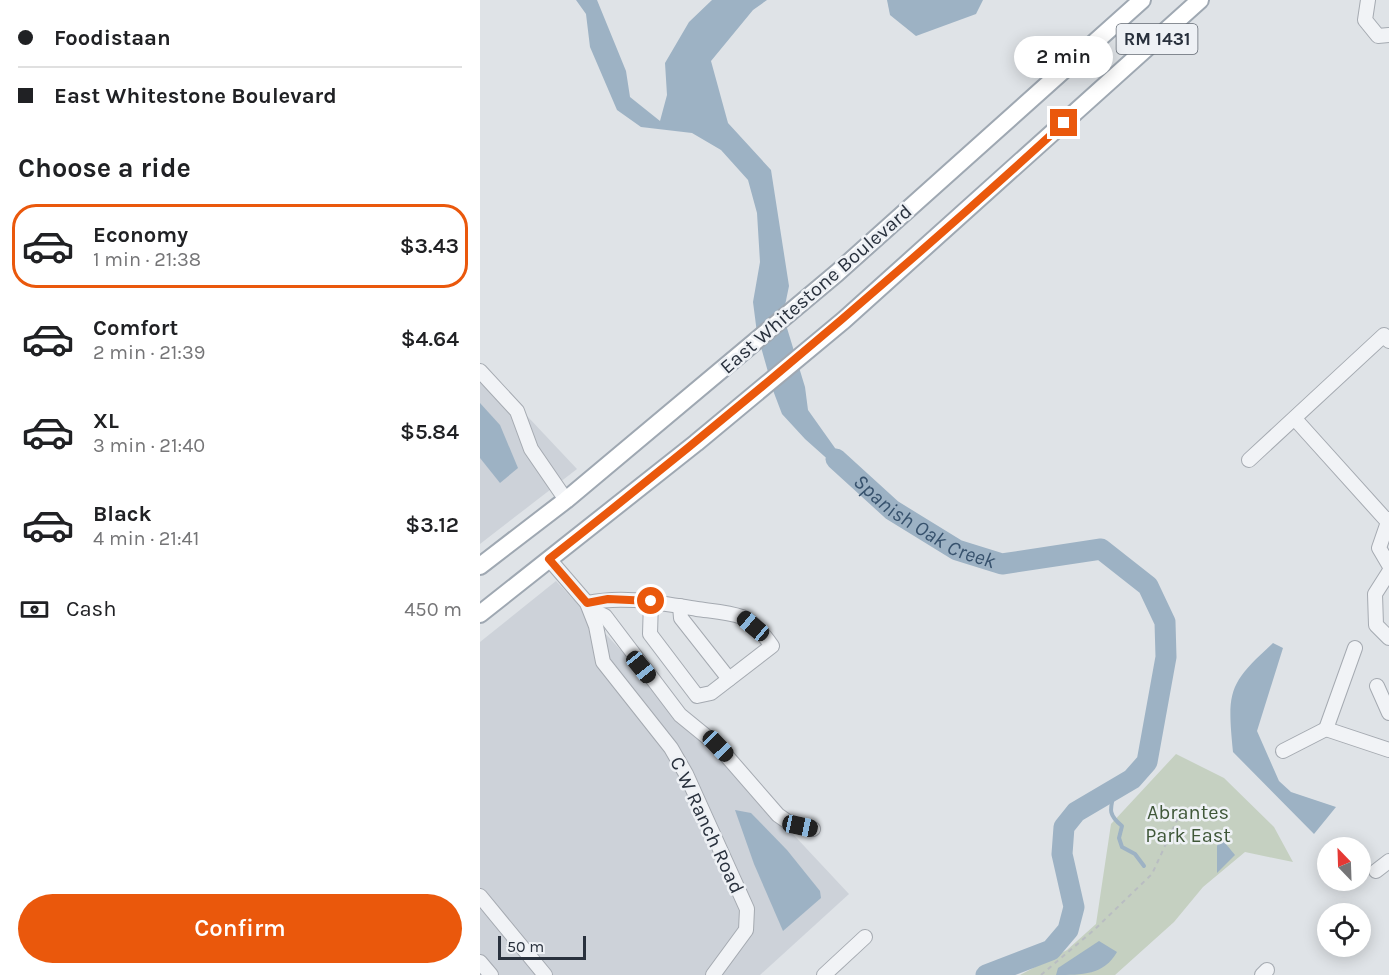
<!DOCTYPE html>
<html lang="en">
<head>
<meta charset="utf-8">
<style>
  body { margin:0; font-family:Karla,sans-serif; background:#f6f6f6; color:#202124; height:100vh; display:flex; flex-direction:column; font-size:22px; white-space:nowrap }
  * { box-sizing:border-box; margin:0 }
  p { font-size:20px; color:#757577 }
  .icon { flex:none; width:33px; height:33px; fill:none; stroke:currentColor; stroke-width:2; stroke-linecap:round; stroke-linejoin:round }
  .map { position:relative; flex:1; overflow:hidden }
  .side { display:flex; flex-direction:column; background:#fff; width:480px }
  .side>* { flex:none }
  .guide { display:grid; align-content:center; height:132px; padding:0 18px; background:#fff }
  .needle { width:39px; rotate:337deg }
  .fabs { position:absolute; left:837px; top:837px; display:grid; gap:12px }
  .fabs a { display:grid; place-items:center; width:54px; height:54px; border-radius:50%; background:#fff; box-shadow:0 3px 15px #0003; font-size:30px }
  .scale { position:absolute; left:18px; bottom:15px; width:88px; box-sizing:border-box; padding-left:6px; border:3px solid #29313d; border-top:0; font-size:16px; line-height:21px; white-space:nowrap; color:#29313d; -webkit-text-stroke:4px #eef1f5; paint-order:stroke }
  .end { position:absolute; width:27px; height:27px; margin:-14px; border:8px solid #ea580c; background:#fff; box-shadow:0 0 0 3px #fff }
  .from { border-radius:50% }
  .bubble { position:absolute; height:42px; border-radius:21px; background:#fff; box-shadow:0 3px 15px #0003; font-size:20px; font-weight:600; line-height:42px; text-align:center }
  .car { position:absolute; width:18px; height:36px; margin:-18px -9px; border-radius:8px; box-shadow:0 0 4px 2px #0007; background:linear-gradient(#222 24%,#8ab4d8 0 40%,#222 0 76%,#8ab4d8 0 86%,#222 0) }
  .guide b { display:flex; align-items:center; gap:21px; height:57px; font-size:22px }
  .guide b+b { border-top:2px solid #e0e0e0 }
  .guide i { width:15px; height:15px; background:#202124 }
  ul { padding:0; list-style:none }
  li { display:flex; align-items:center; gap:18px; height:84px; margin:0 12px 9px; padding:0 6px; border:3px solid transparent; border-radius:24px }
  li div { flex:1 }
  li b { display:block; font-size:22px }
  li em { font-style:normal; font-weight:600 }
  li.selected { border-color:#ea580c }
  li>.icon { width:54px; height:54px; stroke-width:1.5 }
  h2 { padding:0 18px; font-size:27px; line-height:72px }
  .pay { display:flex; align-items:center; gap:15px; height:66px; padding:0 18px; font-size:22px }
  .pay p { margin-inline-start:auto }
  .primary-button { display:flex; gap:12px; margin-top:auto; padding:12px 18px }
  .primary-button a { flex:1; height:69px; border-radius:36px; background:#ea580c; color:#fff; font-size:24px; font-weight:600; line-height:69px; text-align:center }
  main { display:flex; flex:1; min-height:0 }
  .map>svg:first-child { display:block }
  .built { fill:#cdd2d9 }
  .green { fill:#c5d0c1 }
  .water { fill:#9db2c4 }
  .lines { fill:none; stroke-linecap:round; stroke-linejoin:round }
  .stream { stroke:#9db2c4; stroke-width:4 }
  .river { stroke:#9db2c4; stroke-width:21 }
  .minor-casing { stroke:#a5aab1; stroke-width:16 }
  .major-casing { stroke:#9fa8b2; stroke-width:20 }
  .path { stroke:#b9bdc2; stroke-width:2; stroke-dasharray:4.5 4.5; stroke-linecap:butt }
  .minor { stroke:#f1f3f6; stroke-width:14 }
  .major { stroke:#fff; stroke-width:16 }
  .route { stroke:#ea580c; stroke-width:8 }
  .labels { text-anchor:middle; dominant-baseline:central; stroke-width:5; stroke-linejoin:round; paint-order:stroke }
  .shield { fill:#eef1f5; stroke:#646b74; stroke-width:1.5 }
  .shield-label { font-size:18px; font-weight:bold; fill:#29313d }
  .street-label { font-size:20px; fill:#29313d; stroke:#eef1f5 }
  .park-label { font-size:20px; fill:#3f5738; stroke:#eef1f5 }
  .water-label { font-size:21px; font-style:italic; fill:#37526d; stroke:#eef1f5 }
</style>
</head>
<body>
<main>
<section class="side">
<div class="guide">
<b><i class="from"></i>Foodistaan</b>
<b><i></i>East Whitestone Boulevard</b>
</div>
<h2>Choose a ride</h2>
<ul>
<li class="selected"><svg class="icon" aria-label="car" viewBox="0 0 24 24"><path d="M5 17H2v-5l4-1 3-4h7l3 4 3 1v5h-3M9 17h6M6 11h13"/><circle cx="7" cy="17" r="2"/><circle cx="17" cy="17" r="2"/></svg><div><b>Economy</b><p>1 min · 21:38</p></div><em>$3.43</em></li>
<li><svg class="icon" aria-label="car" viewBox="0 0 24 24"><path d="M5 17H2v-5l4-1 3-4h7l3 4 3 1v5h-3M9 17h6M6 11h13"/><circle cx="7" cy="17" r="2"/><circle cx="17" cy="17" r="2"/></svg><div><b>Comfort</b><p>2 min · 21:39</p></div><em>$4.64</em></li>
<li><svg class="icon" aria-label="car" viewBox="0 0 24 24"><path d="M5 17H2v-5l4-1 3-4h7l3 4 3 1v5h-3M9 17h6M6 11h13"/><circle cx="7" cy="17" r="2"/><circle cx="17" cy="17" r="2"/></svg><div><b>XL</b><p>3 min · 21:40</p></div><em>$5.84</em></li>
<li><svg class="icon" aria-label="car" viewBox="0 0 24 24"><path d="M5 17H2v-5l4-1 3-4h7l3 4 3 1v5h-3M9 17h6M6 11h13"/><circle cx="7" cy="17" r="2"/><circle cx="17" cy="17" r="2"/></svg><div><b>Black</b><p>4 min · 21:41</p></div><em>$3.12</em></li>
</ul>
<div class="pay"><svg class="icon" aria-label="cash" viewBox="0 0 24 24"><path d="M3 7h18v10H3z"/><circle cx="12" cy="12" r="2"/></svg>Cash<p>450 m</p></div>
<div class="primary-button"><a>Confirm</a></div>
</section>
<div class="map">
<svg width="909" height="975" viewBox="0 0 909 975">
  <rect width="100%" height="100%" fill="#dfe3e7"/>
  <g class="built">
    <path d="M 0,366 L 97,469 L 0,544 Z"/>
    <path d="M 76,581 L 369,894 L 280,975 L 0,975 L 0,642 Z"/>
  </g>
  <path class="green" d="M 696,754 L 744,778 L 794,827 L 813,862 L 765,852 L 723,887 L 694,922 L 635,975 L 540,975 L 587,950 L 616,924 L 631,824 Z"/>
  <g class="water">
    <path d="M 96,0 L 117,0 L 146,71 L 150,97 L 180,121 L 187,95 L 185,63 L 209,22 L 232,0 L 287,0 L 273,10 L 231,61 L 248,123 L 291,170 L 309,286 L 303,315 L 325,387 L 328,410 L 377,479 L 362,472 L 325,439 L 302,414 L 294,393 L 277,333 L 273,302 L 280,262 L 277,213 L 268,180 L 241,150 L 212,133 L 161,127 L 137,110 L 110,47 L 106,14 Z"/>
    <path d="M 407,0 L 503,0 L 496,14 L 436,36 L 410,15 Z"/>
    <path d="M 0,403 L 20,425 L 38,468 L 20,483 L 0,458 Z"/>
    <path d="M 793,643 L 803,648 L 777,731 L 799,781 L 811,792 L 856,807 L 834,834 L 753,752 C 747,691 748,684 793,643 Z"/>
    <path d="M 255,810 L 271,813 L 307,850 L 340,891 L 341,898 L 303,931 L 274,864 Z"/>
    <path d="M 741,838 L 755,855 L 737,873 L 737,846 Z"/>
    <path d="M 619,941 L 637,952 C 624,975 602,975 576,975 L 578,968 Z"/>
  </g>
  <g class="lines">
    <path class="stream" d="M 635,789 C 631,808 626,813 642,826 L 639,838 L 642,847 L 655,854 L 664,866"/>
    <path class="river" id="s1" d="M 356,459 L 412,510 L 477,550 L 522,564 L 621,549 L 668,586 L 685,622 L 686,657 L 667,762 L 652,779 L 596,812 L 584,827 L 582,854 L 594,907 L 588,930 L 571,950 L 506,975"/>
    <g class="minor-casing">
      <g id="minor">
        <path d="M 888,0 L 885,20 L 898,36 L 909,35"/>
        <path d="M 0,371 L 37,411 L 51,449 L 86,500"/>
        <path d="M 816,420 L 907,521"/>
        <path d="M 769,460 L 904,335 L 909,341"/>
        <path d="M 909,519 L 899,548 L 909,565"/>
        <path d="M 69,559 L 107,603 L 116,626 L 123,662 L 191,748 L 206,774 L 267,909 L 266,930 L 233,975"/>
        <path d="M 909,572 L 895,594 L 896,625 L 909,638"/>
        <path d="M 107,603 C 145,595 179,603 217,609 C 231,611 249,612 262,617 C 274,622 285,636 292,646 L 231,693 L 217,696 L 170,634 L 171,601"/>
        <path d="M 200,606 L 201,618 L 249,679"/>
        <path d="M 110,609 L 125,616 L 200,715 L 238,746 L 298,815 L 308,822 L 333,829"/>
        <path d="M 875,648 L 846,729 L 909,750"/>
        <path d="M 897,686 L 909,713"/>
        <path d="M 803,751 L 846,729"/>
        <path d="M 896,871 L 909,861"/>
        <path d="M 0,896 L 65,975"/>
        <path d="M 0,962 L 11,975"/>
        <path d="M 344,975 L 385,937"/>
        <path d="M 782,975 L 787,970"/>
      </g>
    </g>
    <g class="major-casing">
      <g id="major">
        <path d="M 0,566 L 86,500 L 357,273 L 662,0"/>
        <path d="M 0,614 L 216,443 L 364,320 L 720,0"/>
      </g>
    </g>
    <path class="path" d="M 561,975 L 614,930 L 672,874 L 703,807"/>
    <use href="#minor" class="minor"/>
    <use href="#major" class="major"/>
  </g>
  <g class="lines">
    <path class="route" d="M 171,601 L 128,599 L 107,603 L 69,559 C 246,420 418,275 584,123"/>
  </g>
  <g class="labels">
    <rect class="shield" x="636.5" y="24" width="81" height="30" rx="4.5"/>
    <g class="shield-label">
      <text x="677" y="39">RM 1431</text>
    </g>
    <g class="street-label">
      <text transform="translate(336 289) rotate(-41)">East Whitestone Boulevard</text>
      <text transform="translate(227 825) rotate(65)">C W Ranch Road</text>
    </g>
    <g class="park-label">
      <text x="708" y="812">Abrantes<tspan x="708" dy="23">Park East</tspan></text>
    </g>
    <g class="water-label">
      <text stroke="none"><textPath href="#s1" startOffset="110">Spanish Oak Creek</textPath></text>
    </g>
  </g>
</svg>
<div class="fabs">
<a><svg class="needle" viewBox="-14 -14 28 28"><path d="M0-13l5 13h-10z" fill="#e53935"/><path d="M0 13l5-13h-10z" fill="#757577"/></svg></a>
<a><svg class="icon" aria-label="locate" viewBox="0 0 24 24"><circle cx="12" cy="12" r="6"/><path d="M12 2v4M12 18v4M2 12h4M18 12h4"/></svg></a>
</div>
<div class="scale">50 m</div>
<i class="end from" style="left:171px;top:601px"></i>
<i class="end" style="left:584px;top:123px"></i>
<div class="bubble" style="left:534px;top:36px;width:99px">2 min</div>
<i class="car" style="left:273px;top:626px;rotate:310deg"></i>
<i class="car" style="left:161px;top:667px;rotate:141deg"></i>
<i class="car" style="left:238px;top:746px;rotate:136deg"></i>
<i class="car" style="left:320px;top:826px;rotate:102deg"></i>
</div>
</main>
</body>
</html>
